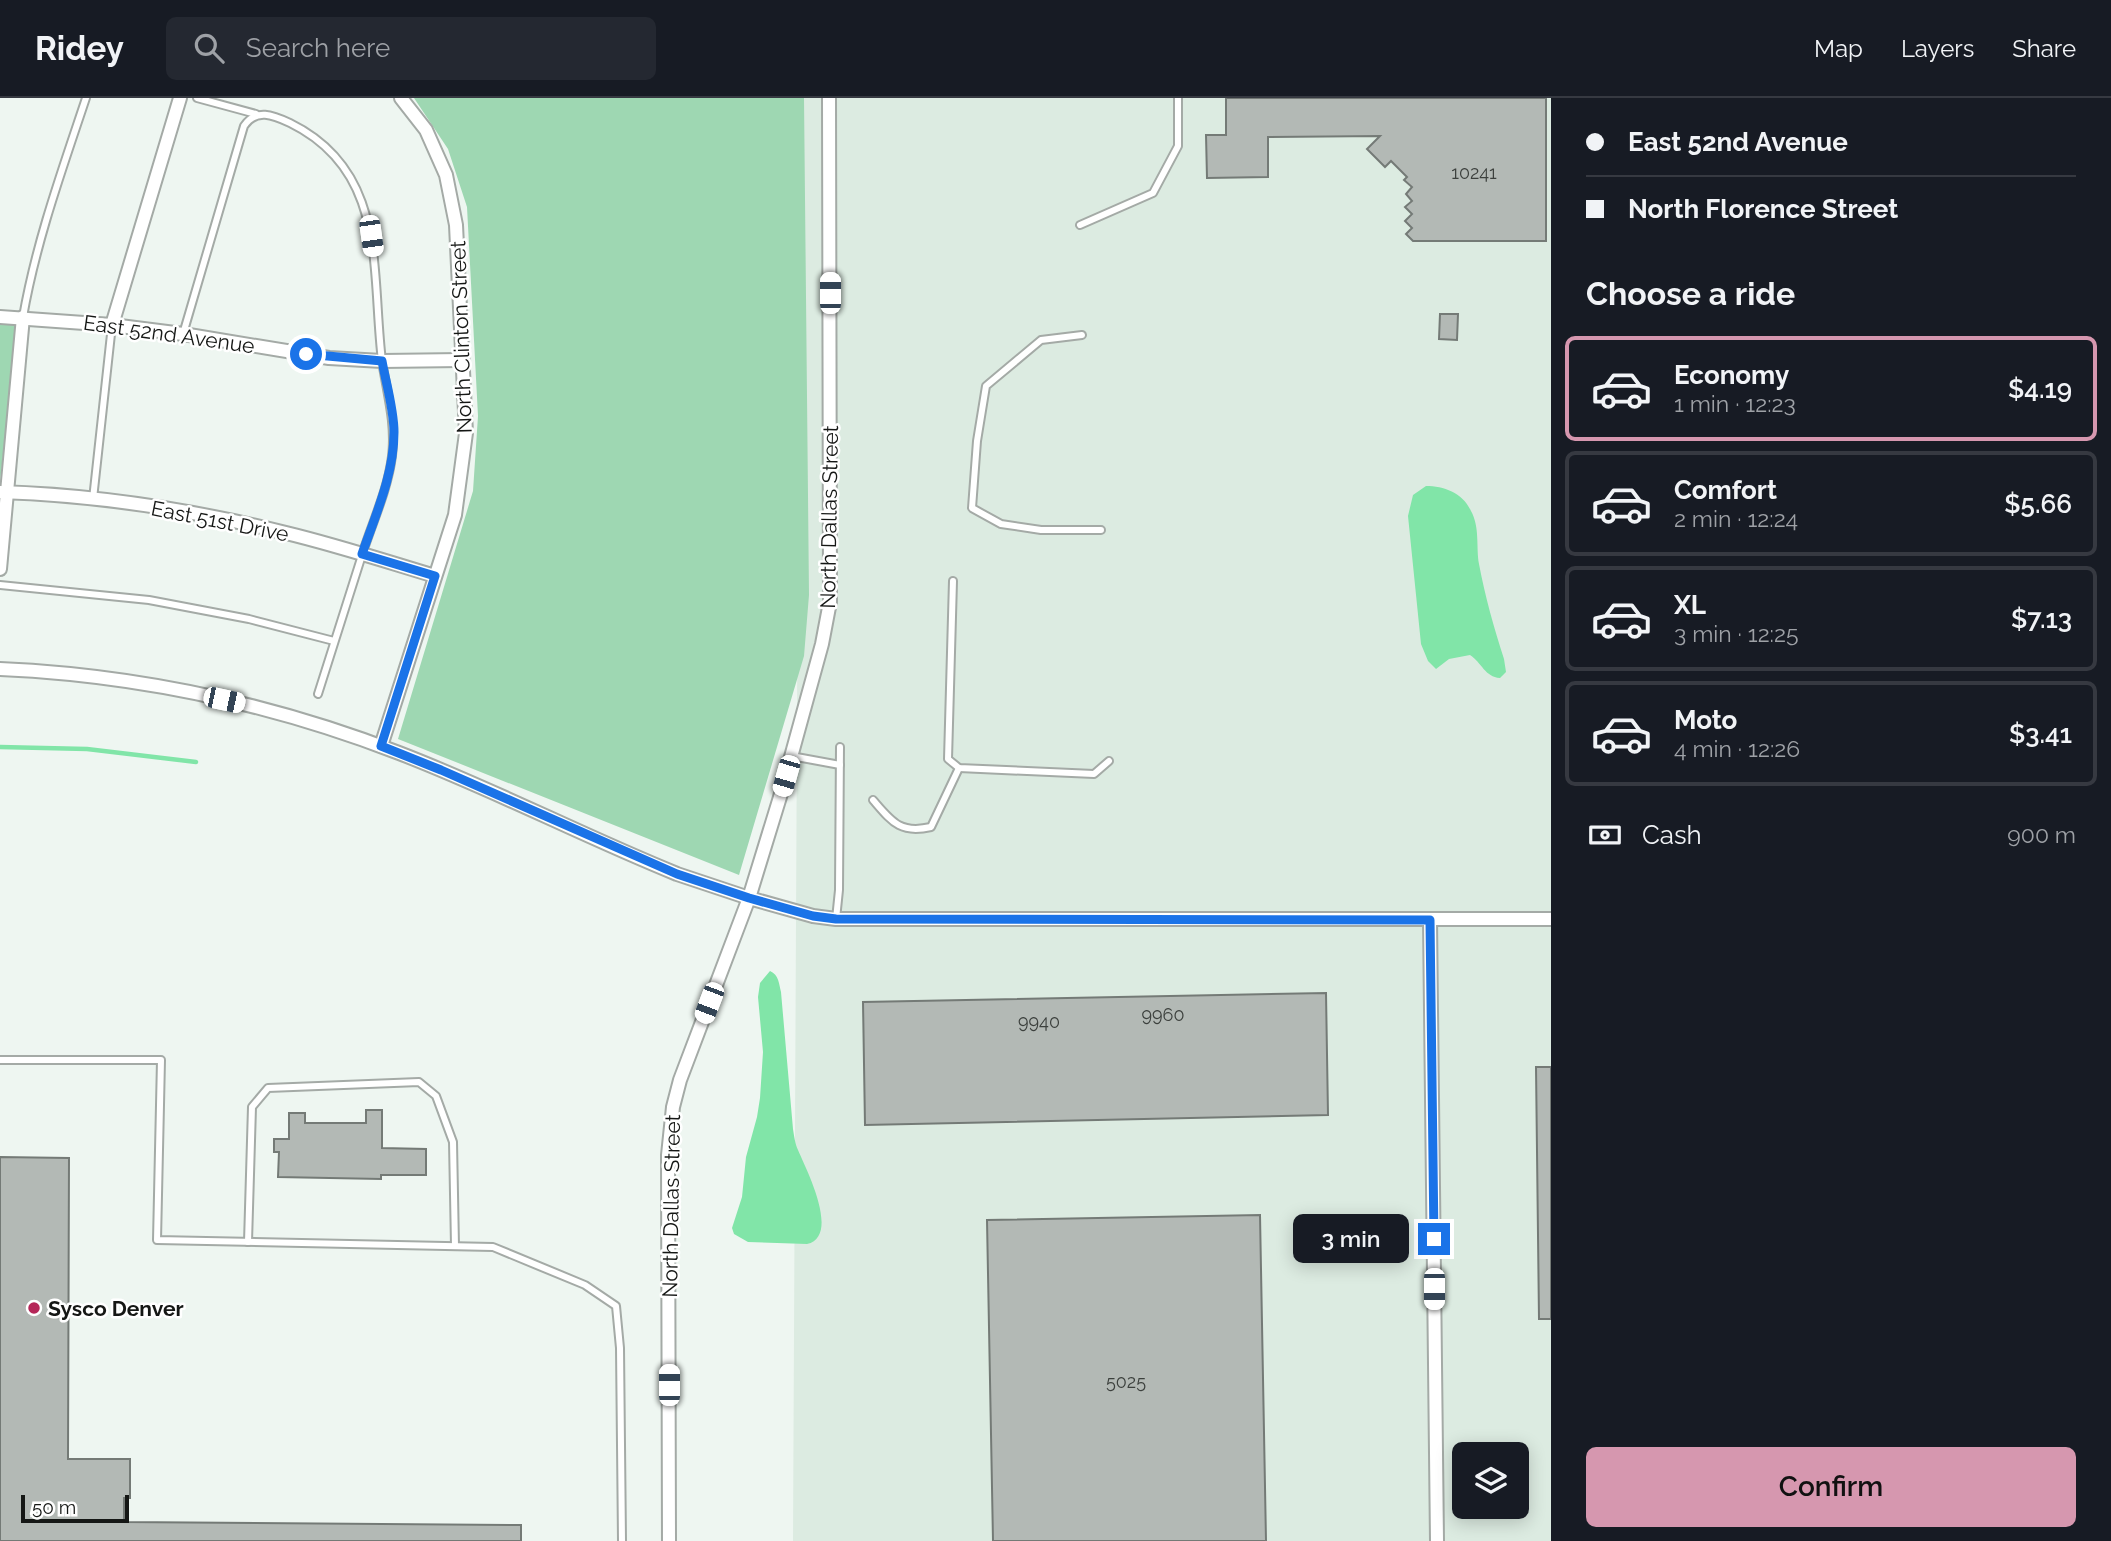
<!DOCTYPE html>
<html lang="en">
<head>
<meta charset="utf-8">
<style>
  body { margin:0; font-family:Raleway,sans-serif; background:#242831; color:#f1f3f6; height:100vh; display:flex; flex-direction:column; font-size:26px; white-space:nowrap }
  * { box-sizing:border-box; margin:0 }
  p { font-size:23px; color:#9ea1a6 }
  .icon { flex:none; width:38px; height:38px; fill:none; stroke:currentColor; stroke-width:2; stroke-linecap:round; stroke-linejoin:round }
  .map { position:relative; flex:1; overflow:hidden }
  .drawer { display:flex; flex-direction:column; background:#171b24; width:560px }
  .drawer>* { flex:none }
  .banner { display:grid; align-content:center; height:154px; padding:0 35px; background:#171b24 }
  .buttons { position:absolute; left:1452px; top:1344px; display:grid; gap:14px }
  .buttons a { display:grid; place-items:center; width:77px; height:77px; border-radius:10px; background:#171b24; box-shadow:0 4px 18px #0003; font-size:35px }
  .scale { position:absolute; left:21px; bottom:18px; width:108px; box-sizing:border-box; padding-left:7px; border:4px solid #151715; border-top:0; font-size:19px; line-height:24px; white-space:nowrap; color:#151715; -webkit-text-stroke:5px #fff; paint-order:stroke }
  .end { position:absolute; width:32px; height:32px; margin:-16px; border:9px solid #1a73e8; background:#fff; box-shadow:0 0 0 4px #fff }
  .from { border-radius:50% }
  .bubble { position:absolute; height:49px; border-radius:10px; background:#171b24; box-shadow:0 4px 18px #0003; font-size:23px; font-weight:600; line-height:49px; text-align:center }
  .car { position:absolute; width:21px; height:42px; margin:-21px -10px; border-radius:9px; box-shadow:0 0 5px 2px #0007; background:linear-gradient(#fff 24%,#345 0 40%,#fff 0 76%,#345 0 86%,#fff 0) }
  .banner b { display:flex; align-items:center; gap:24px; height:66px; font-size:26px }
  .banner b+b { border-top:2px solid #363941 }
  .banner i { width:18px; height:18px; background:#f1f3f6 }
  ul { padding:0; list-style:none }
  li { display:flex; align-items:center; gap:21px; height:105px; margin:0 14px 10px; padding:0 21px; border:4px solid #363941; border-radius:10px }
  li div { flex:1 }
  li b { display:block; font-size:26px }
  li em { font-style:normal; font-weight:600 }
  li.on { border-color:#d697af }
  li>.icon { width:63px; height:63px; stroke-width:1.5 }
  h2 { padding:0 35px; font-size:32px; line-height:84px }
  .pay { display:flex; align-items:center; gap:18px; height:77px; padding:0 35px; font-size:26px }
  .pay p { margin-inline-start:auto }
  .primary-button { display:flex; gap:14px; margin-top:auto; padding:14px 35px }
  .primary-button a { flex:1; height:80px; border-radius:10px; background:#d697af; color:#111; font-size:28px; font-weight:600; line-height:80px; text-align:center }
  header { display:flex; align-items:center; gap:42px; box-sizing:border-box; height:98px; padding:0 35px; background:#171b24; border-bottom:2px solid #363941 }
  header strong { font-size:33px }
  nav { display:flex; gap:38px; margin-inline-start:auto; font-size:24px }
  .search { width:490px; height:63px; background:#242831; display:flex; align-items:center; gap:18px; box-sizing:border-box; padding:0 24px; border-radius:10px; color:#9ea1a6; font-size:26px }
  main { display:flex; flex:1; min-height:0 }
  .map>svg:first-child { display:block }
  .built { fill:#dcebe1; fill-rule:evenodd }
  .green { fill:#9ed7b2 }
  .water { fill:#81e5a8 }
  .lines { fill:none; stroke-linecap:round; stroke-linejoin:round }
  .stream { stroke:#81e5a8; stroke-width:4.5 }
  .building { fill:#b3b9b5; stroke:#747a76; stroke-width:2 }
  .service-casing { stroke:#a4aaa6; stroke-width:10 }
  .minor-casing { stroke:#a4aaa6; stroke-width:16 }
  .service { stroke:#fff; stroke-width:6 }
  .minor { stroke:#fff; stroke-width:12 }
  .route { stroke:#1a73e8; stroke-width:9 }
  .poi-dot { fill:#b52658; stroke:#fff; stroke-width:2.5 }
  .labels { text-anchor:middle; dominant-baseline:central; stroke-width:5; stroke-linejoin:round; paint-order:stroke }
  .number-label { font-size:18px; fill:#3c403d }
  .street-label { font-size:21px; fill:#151715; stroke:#fff }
  .poi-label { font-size:21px; font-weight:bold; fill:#151715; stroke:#fff; text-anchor:start }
</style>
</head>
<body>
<header>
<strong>Ridey</strong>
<div class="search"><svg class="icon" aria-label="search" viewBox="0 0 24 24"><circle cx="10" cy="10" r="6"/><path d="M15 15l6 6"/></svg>Search here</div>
<nav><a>Map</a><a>Layers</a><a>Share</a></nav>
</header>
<main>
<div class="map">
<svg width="1551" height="1443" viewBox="0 0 1551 1443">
  <rect width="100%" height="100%" fill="#eef6f1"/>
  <path class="built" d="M 800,0 L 1551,0 L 1551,1443 L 793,1443 ZM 1465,1356 L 1517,1356 L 1517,1409 L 1465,1409 Z"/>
  <g class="green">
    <path d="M 414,0 L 804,0 L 809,497 L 804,558 L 739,777 L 398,641 L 473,393 L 478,318 L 467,109 L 448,51 Z"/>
    <path d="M 0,223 L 18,223 L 0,384 Z"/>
  </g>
  <g class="water">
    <path d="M 1426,388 C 1444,388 1463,395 1471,413 C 1480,429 1476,449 1479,466 C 1485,498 1494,530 1504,561 L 1506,574 L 1500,580 C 1485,579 1482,565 1470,557 L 1449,561 L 1436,571 L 1428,563 L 1421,546 L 1408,418 L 1413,397 Z"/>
    <path d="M 770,873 C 779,877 779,886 781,894 L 793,1031 C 794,1037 795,1046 798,1052 C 806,1071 841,1138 807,1146 L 748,1144 L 734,1136 L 732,1130 L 742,1099 L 746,1059 L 757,1019 L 760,1000 L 763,954 L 758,899 L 760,885 Z"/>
  </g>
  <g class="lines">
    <path class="stream" d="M 0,649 L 87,651 L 196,664"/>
  </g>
  <g class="building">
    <path d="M 1226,0 L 1546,0 L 1546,143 L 1413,143 L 1406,136 L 1412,130 L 1405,123 L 1412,116 L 1405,109 L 1412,103 L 1406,96 L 1412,89 L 1404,82 L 1407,79 L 1391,63 L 1385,69 L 1367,51 L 1380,38 L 1268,39 L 1268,79 L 1207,80 L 1206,37 L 1226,37 Z"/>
    <path d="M 1440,216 L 1458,216 L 1457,242 L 1439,241 Z"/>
    <path d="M 1326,895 L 1328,1017 L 865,1027 L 863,904 Z"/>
    <path d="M 1536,969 L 1551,969 L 1551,1221 L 1539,1221 Z"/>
    <path d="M 366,1012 L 382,1012 L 382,1050 L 426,1051 L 426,1077 L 381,1077 L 381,1081 L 278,1079 L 279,1054 L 274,1054 L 274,1041 L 289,1041 L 289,1015 L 305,1015 L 305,1025 L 366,1025 Z"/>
    <path d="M 0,1059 L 69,1060 L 68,1361 L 130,1361 L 130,1400 L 124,1400 L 124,1424 L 521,1427 L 521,1443 L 0,1443 Z"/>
    <path d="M 1260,1117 L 1266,1443 L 993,1443 L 987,1122 Z"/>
  </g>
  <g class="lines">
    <g class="service-casing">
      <g id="service">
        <path d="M 197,0 L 256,16"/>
        <path d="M 1080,127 L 1153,95 L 1178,48 L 1178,0"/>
        <path d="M 23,219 C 36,144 62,72 86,0"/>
        <path d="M 183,236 L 244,28 C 256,10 273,17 290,25 C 388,73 371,173 382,263 C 387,295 396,326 392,358 C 388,391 373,423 363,454 C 348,501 333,548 318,596"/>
        <path d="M 1082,237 L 1041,242 L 986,288 L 977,343 L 972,410 L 1001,426 L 1041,432 L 1101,432"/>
        <path d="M 93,401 L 112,227"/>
        <path d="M 953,483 L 948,661 L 959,670 L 1094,676 L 1109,663"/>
        <path d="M 0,487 L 149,502 L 249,521 L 334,543"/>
        <path d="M 791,658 L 840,667"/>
        <path d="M 873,702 C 892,724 900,736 931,729 L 959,670"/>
        <path d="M 836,821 L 839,792 L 840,649"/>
        <path d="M 0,962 L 161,962 L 157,1142 L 493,1149 L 585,1187 L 616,1208 L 620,1250 L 622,1443"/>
        <path d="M 248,1144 L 252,1009 L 268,990 L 419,984 L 436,998 L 453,1044 L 455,1148"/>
      </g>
    </g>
    <g class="minor-casing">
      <g id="minor">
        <path d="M 0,219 L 112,227 L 183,236 L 329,260 L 382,263 L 462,262"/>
        <path d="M 112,227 L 180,0"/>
        <path d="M 0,394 C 96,397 193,412 286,435 C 336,447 385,463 435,478"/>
        <path d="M 0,471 L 23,219"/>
        <path d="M 0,571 C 136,577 272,606 399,655 C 493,691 583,738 677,776 L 749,800 L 813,818 L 836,821 L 1551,821"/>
        <path d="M 381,648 L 455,417 L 466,335 L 456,127 L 446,77 L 426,32 L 401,0"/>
        <path d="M 1430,822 L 1437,1443"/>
        <path d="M 669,1443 L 668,1057 L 673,1009 L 680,982 L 749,800 L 780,699 L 822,546 L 830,504 L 829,0"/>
      </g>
    </g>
    <use href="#service" class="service"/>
    <use href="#minor" class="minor"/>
  </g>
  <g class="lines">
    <path class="route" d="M 306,256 L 382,263 C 386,285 394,312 394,334 C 394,376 376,416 362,456 L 435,478 L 381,648 L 441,672 L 677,776 L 749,800 L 813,818 L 836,821 L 1430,822 L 1434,1141"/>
  </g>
  <circle class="poi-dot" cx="34" cy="1210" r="7"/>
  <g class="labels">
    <g class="number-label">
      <text x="1474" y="74">10241</text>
      <text x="1163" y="916">9960</text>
      <text x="1039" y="923">9940</text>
      <text x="1126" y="1283">5025</text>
    </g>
    <g class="street-label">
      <text transform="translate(169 236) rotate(8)">East 52nd Avenue</text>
      <text transform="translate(461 239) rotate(-92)">North Clinton Street</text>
      <text transform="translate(829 419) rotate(-89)">North Dallas Street</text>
      <text transform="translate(220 423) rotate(11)">East 51st Drive</text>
      <text transform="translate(671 1108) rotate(-89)">North Dallas Street</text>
    </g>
    <g class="poi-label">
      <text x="48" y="1210">Sysco Denver</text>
    </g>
  </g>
</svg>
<div class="buttons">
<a><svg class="icon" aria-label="layers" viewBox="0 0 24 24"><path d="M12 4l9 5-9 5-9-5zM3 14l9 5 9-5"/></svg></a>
</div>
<div class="scale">50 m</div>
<i class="end from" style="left:306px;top:256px"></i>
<i class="end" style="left:1434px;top:1141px"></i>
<div class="bubble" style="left:1293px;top:1116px;width:116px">3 min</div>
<i class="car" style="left:371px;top:138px;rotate:172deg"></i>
<i class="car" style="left:830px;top:195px;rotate:0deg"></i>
<i class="car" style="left:224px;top:602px;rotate:102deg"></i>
<i class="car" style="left:786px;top:678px;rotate:196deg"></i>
<i class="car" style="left:709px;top:905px;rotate:201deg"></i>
<i class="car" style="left:1434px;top:1191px;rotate:180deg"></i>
<i class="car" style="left:669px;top:1287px;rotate:0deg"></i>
</div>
<section class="drawer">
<div class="banner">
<b><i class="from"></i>East 52nd Avenue</b>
<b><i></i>North Florence Street</b>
</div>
<h2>Choose a ride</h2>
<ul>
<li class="on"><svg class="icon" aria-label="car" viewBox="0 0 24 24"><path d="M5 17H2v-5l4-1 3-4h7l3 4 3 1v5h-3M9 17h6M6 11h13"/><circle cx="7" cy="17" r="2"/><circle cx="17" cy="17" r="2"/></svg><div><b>Economy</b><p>1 min · 12:23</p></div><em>$4.19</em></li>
<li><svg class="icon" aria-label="car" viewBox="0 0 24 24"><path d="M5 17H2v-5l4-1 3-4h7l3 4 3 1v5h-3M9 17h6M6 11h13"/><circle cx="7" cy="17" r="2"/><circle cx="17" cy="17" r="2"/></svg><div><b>Comfort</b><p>2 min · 12:24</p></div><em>$5.66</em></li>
<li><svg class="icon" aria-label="car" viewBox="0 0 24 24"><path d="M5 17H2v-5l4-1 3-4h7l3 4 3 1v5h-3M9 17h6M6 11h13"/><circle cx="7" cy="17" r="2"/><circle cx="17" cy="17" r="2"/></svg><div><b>XL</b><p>3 min · 12:25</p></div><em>$7.13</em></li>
<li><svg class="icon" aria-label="car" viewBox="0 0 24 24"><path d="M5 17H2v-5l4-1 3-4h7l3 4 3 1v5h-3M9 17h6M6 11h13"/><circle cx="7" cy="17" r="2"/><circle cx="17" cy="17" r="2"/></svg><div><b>Moto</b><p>4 min · 12:26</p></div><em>$3.41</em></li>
</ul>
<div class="pay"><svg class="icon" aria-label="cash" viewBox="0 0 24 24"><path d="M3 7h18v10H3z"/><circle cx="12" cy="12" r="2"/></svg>Cash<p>900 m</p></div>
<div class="primary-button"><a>Confirm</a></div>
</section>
</main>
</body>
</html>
